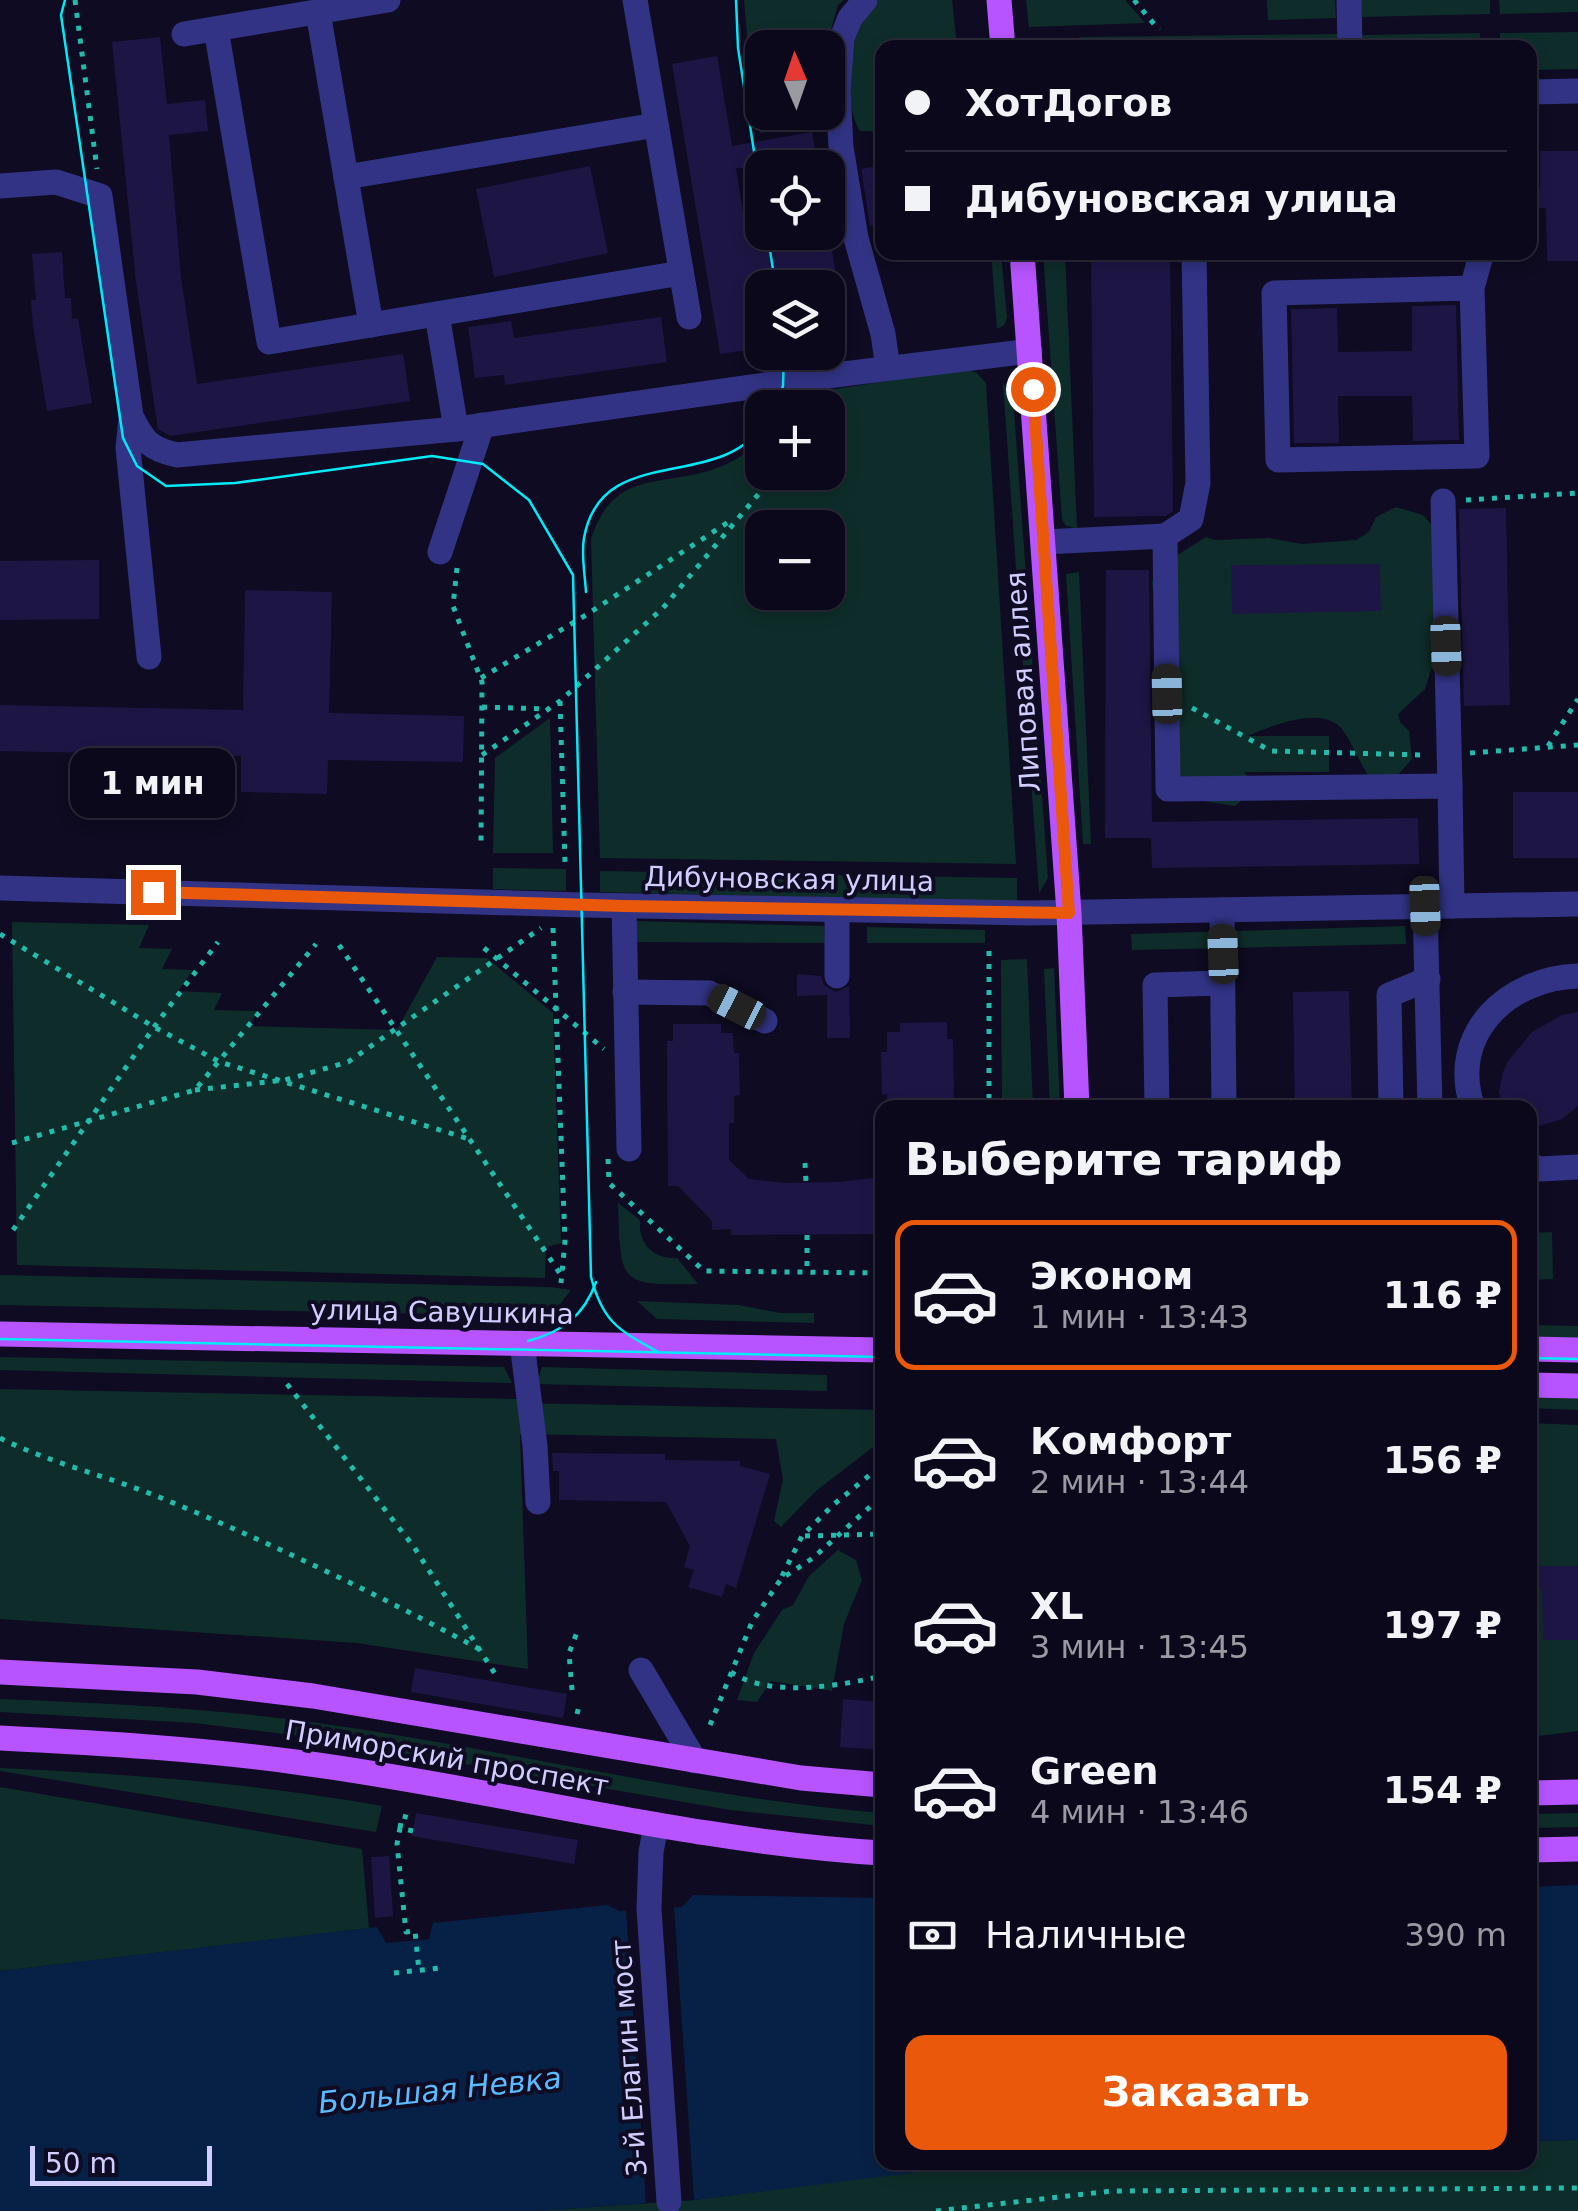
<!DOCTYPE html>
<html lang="ru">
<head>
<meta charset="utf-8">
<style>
  body { margin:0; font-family:"DejaVu Sans",sans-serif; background:#181627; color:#f1f3f6; height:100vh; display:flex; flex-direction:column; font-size:38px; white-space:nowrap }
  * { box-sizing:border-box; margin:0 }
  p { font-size:32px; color:#999aa2 }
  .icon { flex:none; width:55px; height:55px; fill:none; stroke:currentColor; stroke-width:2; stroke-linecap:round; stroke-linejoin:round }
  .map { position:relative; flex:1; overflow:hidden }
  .side { position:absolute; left:875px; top:1100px; width:662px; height:1070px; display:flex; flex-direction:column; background:#0a081a; border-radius:20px; box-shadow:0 5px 15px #0003,0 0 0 2px #2a2939 }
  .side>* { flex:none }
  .top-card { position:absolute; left:875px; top:40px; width:662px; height:220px; border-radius:20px; box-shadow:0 5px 15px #0003,0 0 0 2px #2a2939; display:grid; align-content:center; height:220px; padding:0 30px; background:#0a081a }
  .needle { width:65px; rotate:358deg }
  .controls { position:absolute; left:745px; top:30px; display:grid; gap:20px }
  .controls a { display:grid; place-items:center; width:100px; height:100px; border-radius:20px; background:#0a081a; box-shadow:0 5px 15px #0003,0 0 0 2px #2a2939; font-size:50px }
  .scale { position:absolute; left:30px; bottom:25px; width:182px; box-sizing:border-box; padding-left:10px; border:5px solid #d0cdff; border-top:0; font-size:28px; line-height:35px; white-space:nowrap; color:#d0cdff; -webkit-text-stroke:8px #0e0b22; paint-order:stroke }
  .end { position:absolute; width:45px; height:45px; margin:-22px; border:12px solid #ea580c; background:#fff; box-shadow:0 0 0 5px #fff }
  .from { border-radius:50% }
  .bubble { position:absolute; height:70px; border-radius:20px; background:#0a081a; box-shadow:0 5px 15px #0003,0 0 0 2px #2a2939; font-size:32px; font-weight:700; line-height:70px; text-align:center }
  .car { position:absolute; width:30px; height:60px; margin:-30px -15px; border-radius:12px; box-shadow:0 0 8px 2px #0007; background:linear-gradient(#222 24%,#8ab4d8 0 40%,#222 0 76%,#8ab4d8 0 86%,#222 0) }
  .top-card b { display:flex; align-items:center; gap:35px; height:95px; font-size:38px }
  .top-card b+b { border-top:2px solid #2a2939 }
  .top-card i { width:25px; height:25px; background:#f1f3f6 }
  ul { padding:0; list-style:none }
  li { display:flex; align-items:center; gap:30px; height:150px; margin:0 20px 15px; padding:0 10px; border:5px solid transparent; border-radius:20px }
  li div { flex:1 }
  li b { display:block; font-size:38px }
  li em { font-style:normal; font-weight:700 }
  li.current { border-color:#ea580c }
  li>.icon { width:90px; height:90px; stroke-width:1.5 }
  h2 { padding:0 30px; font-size:45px; line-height:120px }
  .pay { display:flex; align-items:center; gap:25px; height:110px; padding:0 30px; font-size:38px }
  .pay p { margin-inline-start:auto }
  .button { display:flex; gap:20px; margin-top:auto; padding:20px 30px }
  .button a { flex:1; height:115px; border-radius:20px; background:#ea580c; color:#fff; font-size:40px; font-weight:700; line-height:115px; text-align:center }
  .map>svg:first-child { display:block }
  .green { fill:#0e2d2a; fill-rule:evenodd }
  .water { fill:#072146 }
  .pier { fill:#0e0b22 }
  .building { fill:#1d1645 }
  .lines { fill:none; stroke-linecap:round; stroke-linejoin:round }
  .path { stroke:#23bcac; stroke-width:5; stroke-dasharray:5 8; stroke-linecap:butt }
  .minor { stroke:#323385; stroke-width:25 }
  .major { stroke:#b754ff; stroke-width:25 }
  .tram { stroke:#00ebf8; stroke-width:2.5 }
  .route { stroke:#ea580c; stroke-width:12 }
  .labels { text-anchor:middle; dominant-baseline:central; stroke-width:8; stroke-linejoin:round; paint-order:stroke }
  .street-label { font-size:28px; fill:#d0cdff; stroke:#0e0b22 }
  .water-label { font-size:30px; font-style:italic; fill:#5bbbff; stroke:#0e0b22 }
</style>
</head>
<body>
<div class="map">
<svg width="1578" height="2211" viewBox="0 0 1578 2211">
  <rect width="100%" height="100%" fill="#0e0b22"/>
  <g class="green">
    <path d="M 744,0 L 844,0 L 838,5 L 826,47 L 762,48 L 762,112 L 825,113 L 825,122 L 760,133 L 749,59 Z"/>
    <path d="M 878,0 L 952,0 L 957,47 L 882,48 L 882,132 L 860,131 C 841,98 847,25 878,0 Z"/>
    <path d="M 1026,0 L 1125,0 L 1145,23 L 1029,27 Z"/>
    <path d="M 1267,0 L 1335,0 L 1336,18 L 1268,20 Z"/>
    <path d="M 1360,0 L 1490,0 L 1490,14 L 1360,17 Z"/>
    <path d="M 1499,0 L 1578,0 L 1578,12 L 1500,14 Z"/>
    <path d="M 1578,32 L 1578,69 L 1530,70 L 1530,48 L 1500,47 L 1500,33 Z"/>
    <path d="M 1480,33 L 1480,47 L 1363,47 L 1362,35 Z"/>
    <path d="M 1338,34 L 1338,47 L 1082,48 L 1079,37 Z"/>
    <path d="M 991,253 L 1001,253 L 1007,318 L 1004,325 L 997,329 Z"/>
    <path d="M 1043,253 L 1065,253 L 1077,529 L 1065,525 L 1062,519 Z"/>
    <path d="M 965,369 L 977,373 L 986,383 L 1016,864 L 600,858 L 591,539 C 616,461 674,492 730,462 C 742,457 752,447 762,440 L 762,472 L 828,472 L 828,408 L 784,407 L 790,396 ZM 762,528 L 828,528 L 828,592 L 762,592 Z"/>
    <path d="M 1003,383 L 1013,397 L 1048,878 L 1039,893 Z"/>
    <path d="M 1396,507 L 1423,515 L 1436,530 L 1440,642 L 1425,689 L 1398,714 L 1400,722 L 1409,731 L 1412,759 L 1397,776 L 1368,775 C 1359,761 1353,745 1344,732 C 1325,703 1272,726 1247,736 L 1329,736 L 1329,772 L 1244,772 L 1252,781 L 1250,793 L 1235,806 L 1190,799 L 1176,786 L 1180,725 L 1162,655 L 1152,582 L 1163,564 L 1206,537 L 1214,540 L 1269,538 L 1302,544 L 1356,540 L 1369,532 L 1376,517 Z"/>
    <path d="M 1079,572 L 1091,844 L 1083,844 L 1066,574 Z"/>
    <path d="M 550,718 L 553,853 L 493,853 L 495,758 Z"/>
    <path d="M 493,868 L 566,869 L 566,891 L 493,889 Z"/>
    <path d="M 600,871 L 1017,878 L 1017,902 L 600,892 Z"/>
    <path d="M 634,921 L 824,926 L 825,943 L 634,942 Z"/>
    <path d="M 12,922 L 149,925 L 139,948 L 172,949 L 162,969 L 193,970 L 178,991 L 222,993 L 214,1010 L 259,1011 L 248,1026 L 397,1030 L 437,957 L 487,958 L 553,1013 L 561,1243 L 546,1247 L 545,1278 L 17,1265 Z"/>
    <path d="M 1405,926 L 1406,944 L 1132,950 L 1131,934 Z"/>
    <path d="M 867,927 L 985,930 L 985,943 L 867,943 Z"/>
    <path d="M 1027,959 L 1033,1107 L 1002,1107 L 1001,960 Z"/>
    <path d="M 1054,968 L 1060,1107 L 1060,1108 L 1050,1107 L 1044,969 Z"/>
    <path d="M 618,1203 L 640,1220 C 638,1244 653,1259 677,1258 L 698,1284 C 617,1286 621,1282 618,1203 Z"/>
    <path d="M 1552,1232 L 1553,1279 L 1530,1280 L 1530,1233 Z"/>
    <path d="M 0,1275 L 550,1287 L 571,1290 L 560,1304 L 539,1316 L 0,1305 Z"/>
    <path d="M 637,1301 L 739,1305 L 780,1313 L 814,1313 L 814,1323 L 657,1319 Z"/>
    <path d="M 1530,1325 L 1578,1326 L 1578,1341 L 1530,1340 Z"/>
    <path d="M 0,1357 L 504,1367 L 512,1383 L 0,1370 Z"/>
    <path d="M 542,1367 L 827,1375 L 827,1391 L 537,1384 Z"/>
    <path d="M 0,1389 L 519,1399 L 519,1403 L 882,1410 L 877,1444 L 816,1491 L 781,1527 L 774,1521 L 783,1479 L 776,1439 L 520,1434 L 528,1669 L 357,1643 L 0,1619 Z"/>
    <path d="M 1530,1394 L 1578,1395 L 1578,1410 L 1530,1408 Z"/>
    <path d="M 1530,1423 L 1578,1425 L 1578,1731 L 1530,1737 Z"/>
    <path d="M 838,1550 L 856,1560 L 862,1580 L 844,1624 L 832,1691 L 771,1681 L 757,1702 L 737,1700 L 754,1653 L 782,1610 L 793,1605 L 809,1576 Z"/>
    <path d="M 0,1699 C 104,1703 208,1708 311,1722 C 502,1748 690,1797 882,1813 L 882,1826 L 730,1810 L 309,1737 L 194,1723 L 0,1712 Z"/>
    <path d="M 0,1768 C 128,1774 255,1783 382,1806 L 376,1832 L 0,1771 Z"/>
    <path d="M 0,1787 L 362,1849 L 369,1928 L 0,1971 Z"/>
    <path d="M 1578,1813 L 1578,1827 L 1530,1828 L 1530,1814 Z"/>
    <path d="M 1578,2140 L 1578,2211 L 535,2211 L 694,2200 L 992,2162 L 1530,2162 L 1530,2141 Z"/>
  </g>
  <g class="water">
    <path d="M 1578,1885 L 1578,2140 L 1530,2141 L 1530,1887 Z"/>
    <path d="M 693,1895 L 882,1898 L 882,2162 L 992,2163 L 694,2200 L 535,2211 L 0,2211 L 0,1971 L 377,1927 L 386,1943 L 429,1939 L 433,1923 L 607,1905 L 619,1911 L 682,1907 Z"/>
  </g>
  <path class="pier" d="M 674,1907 L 694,2200 L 646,2203 L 626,1910 Z"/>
  <g class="building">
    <path d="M 160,37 L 167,104 L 205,100 L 208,131 L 169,135 L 181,277 L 197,384 L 403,354 L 410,401 L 170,436 L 158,429 L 136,282 L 112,42 Z"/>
    <path d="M 717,56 L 732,146 L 812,132 L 818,168 L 736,168 L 746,232 L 829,232 L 838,288 L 755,288 L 762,348 L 720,354 L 672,64 Z"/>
    <path d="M 1540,151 L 1578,151 L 1578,261 L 1547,261 L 1546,208 L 1536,208 L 1536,188 L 1540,188 Z"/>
    <path d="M 882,165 L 882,224 L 870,226 L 861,169 Z"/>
    <path d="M 590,166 L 608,253 L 494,277 L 476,189 Z"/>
    <path d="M 62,252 L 65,298 L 71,298 L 72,319 L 78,318 L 92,403 L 47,411 L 33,326 L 31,300 L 36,300 L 32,254 Z"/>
    <path d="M 1091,252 L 1170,252 L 1173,511 L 1166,516 L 1094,517 Z"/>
    <path d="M 1456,305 L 1459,440 L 1413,441 L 1412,396 L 1338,396 L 1339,443 L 1294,443 L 1291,309 L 1337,308 L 1338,352 L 1412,351 L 1412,306 Z"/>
    <path d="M 661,317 L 667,362 L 505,385 L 504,375 L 475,378 L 468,327 L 511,321 L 514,338 Z"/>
    <path d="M 1506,508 L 1510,705 L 1464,706 L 1459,509 Z"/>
    <path d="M 99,560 L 99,619 L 0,620 L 0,561 Z"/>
    <path d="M 1380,564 L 1381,611 L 1232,614 L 1231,565 Z"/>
    <path d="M 1106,570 L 1149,570 L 1152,822 L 1418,818 L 1419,864 L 1152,868 L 1151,838 L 1105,838 Z"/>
    <path d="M 245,590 L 332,592 L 329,713 L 464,716 L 463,762 L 328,760 L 327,794 L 241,792 L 241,756 L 0,751 L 0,705 L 243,710 Z"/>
    <rect x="1513" y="792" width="65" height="66"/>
    <path d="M 797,974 L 821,976 L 824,985 L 836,992 L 849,986 L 850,1038 L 827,1038 L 827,995 L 797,996 Z"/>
    <path d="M 1349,991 L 1352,1108 L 1295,1108 L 1293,992 Z"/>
    <path d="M 1578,1012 L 1578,1106 L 1562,1119 L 1530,1129 L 1530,1108 L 1503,1108 L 1499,1092 L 1503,1072 L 1508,1061 L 1532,1032 L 1562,1015 Z"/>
    <path d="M 947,1022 L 947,1039 L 953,1039 L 954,1108 L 887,1108 L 887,1094 L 882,1095 L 881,1052 L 887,1052 L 887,1032 L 900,1032 L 900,1023 Z"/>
    <path d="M 673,1024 L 721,1024 L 721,1033 L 733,1033 L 734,1053 L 739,1053 L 740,1095 L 734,1096 L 734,1123 L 729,1123 L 729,1160 L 749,1179 L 786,1183 L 839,1182 L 882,1177 L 882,1234 L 731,1235 L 731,1229 L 712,1230 L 712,1221 L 678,1186 L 668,1186 L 667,1041 L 673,1041 Z"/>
    <path d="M 552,1453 L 665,1454 L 665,1460 L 740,1461 L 740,1466 L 770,1474 L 736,1588 L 726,1584 L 722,1597 L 688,1587 L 694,1570 L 684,1567 L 690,1546 L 666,1502 L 559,1500 L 559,1471 L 553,1471 Z"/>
    <path d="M 1530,1566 L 1578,1566 L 1578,1640 L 1543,1640 L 1542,1589 L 1530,1589 Z"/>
    <path d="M 415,1668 L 567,1694 L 563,1718 L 411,1692 Z"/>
    <path d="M 843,1699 L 882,1702 L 882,1750 L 840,1747 Z"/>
    <path d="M 416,1813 L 578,1840 L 574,1864 L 412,1836 Z"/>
    <path d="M 389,1856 L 393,1916 L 375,1918 L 371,1857 Z"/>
  </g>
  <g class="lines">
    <g class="path">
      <path d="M 75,0 L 97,169"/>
      <path d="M 1134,0 L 1159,30"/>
      <path d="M 1466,500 L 1578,493"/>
      <path d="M 457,568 L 453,606 L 482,682 L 481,845"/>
      <path d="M 481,678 L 586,615 L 733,519"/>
      <path d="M 560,701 L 565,863"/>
      <path d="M 482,707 L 548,709"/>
      <path d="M 1192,708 L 1271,751 L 1424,755"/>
      <path d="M 1548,746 L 1578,699"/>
      <path d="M 1470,753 L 1578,745"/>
      <path d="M 482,755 L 560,701 L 663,608 L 777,472"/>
      <path d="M 553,928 L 565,1241 L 561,1283"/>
      <path d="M 0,934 L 154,1027 L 220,1062 L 469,1139"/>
      <path d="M 339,945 L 561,1275"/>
      <path d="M 484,948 L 604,1049"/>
      <path d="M 989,951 L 989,1108"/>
      <path d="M 195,1090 L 285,1080 L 348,1062 L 541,928"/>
      <path d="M 12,1143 L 195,1090 L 316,944"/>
      <path d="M 608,1159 L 609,1183 L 704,1271 L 882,1273"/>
      <path d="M 805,1163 L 806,1182"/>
      <path d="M 13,1230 L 154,1027 L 218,942"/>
      <path d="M 807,1235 L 807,1273"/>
      <path d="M 287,1384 L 414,1547 L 497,1677"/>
      <path d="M 0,1438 C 50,1463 107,1476 159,1497 C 269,1542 375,1593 479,1649"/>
      <path d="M 805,1536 L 882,1534"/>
      <path d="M 782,1576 L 802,1536 L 833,1505 L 882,1465"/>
      <path d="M 731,1672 C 770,1698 839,1686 882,1676"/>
      <path d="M 572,1690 L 569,1653 L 579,1627"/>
      <path d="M 577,1714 L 580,1702"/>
      <path d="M 710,1725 L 752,1622 L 781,1579 L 813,1558 L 882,1496"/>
      <path d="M 400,1828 L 402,1816 L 415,1819"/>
      <path d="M 413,1831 L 400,1828 L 397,1844 L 406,1932 L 415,1931 L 419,1971"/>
      <path d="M 394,1973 L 440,1968"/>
      <path d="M 936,2211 L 1112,2191 L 1578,2188"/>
    </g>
    <g class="minor">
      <path d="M 635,0 L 689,317"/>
      <path d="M 865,0 L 850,18 L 842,38 L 838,90 L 841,147 L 856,238 L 883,334 L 888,368"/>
      <path d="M 1349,0 L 1350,48"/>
      <path d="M 318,12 L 371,325"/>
      <path d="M 216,29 L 269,342 L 681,273"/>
      <path d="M 184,34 L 388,0"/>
      <path d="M 1530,92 L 1578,91"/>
      <path d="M 346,177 L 656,125"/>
      <path d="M 0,186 L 56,182 L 100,196 L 131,416 C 143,441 150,449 177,455 L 456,429 L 842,374 L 1030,351"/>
      <path d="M 1472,288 L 1274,293 L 1278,460 L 1477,456 L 1472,288 L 1482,252"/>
      <path d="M 437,314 L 456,429"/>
      <path d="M 131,418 L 128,448 L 149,657"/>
      <path d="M 1443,501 L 1450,786"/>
      <path d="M 1165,536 L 1191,519 L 1198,483 L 1194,252"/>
      <path d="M 1044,542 L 1165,536 L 1168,789 L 1450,786 L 1452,906"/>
      <path d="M 440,552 L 482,425"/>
      <path d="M 0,888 L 583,905 L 1030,913 L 1578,904"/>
      <path d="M 624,906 L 629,1149"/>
      <path d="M 1425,907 L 1430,1108"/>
      <path d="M 837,910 L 837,976"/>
      <path d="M 1222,910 L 1224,1108"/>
      <path d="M 625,992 L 709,993 L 765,1021"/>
      <path d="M 1157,1108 L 1155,985 L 1221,983"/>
      <path d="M 1391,1108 L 1389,995 L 1428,979"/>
      <path d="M 1473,1108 C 1447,1034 1508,978 1578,976"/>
      <path d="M 1530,1165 L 1540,1169 L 1578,1167"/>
      <path d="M 522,1343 L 535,1446 L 538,1502"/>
      <path d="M 641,1670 L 695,1761"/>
      <path d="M 656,1825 L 651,1852 L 649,1909 L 669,2202"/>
    </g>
    <g class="major">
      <path d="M 999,0 L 1003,48"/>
      <path d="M 1022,252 L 1069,913 L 1077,1108"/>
      <path d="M 0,1334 L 882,1350"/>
      <path d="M 1530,1349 L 1578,1350"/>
      <path d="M 1530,1385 L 1578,1386"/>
      <path d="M 0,1672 L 197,1682 L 313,1696 L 801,1778 L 882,1785"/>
      <path d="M 0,1738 C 101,1743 203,1749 303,1763 C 497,1789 687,1841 882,1853"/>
      <path d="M 1530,1793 L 1578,1792"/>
      <path d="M 1530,1850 L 1578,1849"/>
    </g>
    <g class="tram">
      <path d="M 65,0 L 61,15 L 123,438 L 137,466 L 166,486 L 235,483 L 432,456 L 483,464 L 529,500 L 573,575 L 591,1277 C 603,1323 619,1330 658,1352"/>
      <path d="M 736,0 L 738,48 L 762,203"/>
      <path d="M 767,232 L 776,288"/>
      <path d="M 775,408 L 783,386 L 784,352"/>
      <path d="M 586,592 C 585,575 581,555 584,538 C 601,442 717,492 762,426"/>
      <path d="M 0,1339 L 882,1357"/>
      <path d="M 528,1341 C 562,1332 584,1316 596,1282"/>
      <path d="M 1530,1358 L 1578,1359"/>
    </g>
  </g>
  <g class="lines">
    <path class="route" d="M 153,892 L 624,906 L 1069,913 L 1033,389"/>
  </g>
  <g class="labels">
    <g class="street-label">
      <text transform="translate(1023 682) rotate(-94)">Липовая аллея</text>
      <text transform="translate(789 879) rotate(1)">Дибуновская улица</text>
      <text transform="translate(442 1312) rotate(1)">улица Савушкина</text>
      <text transform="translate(447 1758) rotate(10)">Приморский проспект</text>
      <text transform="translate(629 2058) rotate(-94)">3-й Елагин мост</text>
    </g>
    <g class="water-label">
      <text transform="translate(440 2090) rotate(-6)">Большая Невка</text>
    </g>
  </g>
</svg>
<div class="controls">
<a><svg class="needle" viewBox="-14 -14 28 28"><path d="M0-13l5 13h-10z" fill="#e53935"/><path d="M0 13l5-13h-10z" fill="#999aa2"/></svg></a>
<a><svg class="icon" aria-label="locate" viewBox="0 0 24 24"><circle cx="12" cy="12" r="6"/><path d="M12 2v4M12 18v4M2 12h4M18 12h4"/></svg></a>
<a><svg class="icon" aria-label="layers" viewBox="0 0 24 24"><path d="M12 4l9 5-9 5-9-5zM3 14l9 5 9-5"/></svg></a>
<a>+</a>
<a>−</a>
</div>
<div class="scale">50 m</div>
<i class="end from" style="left:1033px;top:389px"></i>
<i class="end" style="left:153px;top:892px"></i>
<div class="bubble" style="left:70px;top:748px;width:165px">1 мин</div>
<i class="car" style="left:1446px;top:646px;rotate:178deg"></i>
<i class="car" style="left:1167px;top:694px;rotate:359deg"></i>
<i class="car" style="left:1425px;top:906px;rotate:178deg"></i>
<i class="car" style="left:1223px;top:954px;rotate:358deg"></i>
<i class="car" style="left:737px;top:1007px;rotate:297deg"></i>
<div class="top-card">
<b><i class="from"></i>ХотДогов</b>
<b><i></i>Дибуновская улица</b>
</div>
<section class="side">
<h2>Выберите тариф</h2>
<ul>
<li class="current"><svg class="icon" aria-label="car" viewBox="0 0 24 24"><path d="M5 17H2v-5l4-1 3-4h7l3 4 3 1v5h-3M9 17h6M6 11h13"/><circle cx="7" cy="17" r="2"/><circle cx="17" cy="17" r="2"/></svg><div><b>Эконом</b><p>1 мин · 13:43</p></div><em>116 ₽</em></li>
<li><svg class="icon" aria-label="car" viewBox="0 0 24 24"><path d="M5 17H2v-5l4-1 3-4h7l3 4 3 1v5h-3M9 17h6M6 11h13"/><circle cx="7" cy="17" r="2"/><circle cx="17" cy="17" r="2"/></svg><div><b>Комфорт</b><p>2 мин · 13:44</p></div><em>156 ₽</em></li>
<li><svg class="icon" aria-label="car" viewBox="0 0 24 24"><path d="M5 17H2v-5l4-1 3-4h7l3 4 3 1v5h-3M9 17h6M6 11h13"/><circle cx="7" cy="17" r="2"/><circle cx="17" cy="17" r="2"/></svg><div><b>XL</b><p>3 мин · 13:45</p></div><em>197 ₽</em></li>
<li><svg class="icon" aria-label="car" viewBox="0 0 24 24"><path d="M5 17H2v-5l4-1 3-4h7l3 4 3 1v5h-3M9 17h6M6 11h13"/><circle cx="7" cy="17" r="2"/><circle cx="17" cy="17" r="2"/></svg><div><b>Green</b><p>4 мин · 13:46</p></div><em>154 ₽</em></li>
</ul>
<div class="pay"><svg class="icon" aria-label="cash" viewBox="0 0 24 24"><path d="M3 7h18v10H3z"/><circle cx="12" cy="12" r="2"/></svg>Наличные<p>390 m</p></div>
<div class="button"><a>Заказать</a></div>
</section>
</div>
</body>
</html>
